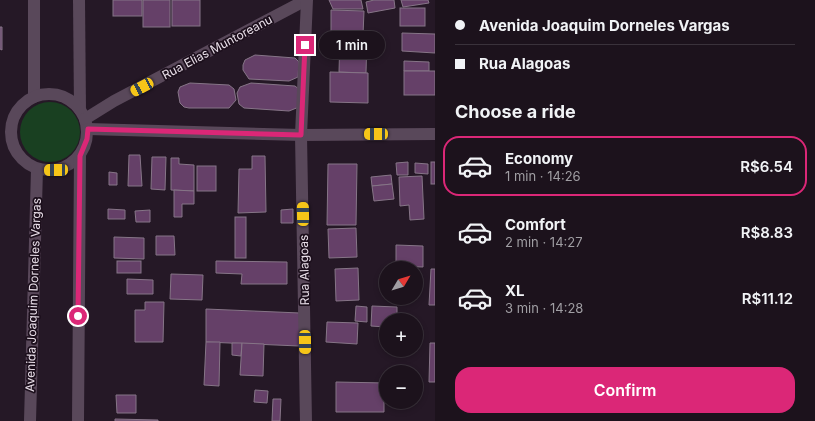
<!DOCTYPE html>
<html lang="en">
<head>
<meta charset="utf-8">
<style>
  body { margin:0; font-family:Inter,sans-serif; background:#292029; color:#f1f3f6; height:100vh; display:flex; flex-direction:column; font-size:15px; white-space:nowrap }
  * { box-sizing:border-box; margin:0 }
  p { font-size:13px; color:#a09ea3 }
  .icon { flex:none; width:22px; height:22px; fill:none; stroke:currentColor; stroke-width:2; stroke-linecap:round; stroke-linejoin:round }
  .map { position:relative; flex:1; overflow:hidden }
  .side { display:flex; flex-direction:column; background:#1c121c; width:380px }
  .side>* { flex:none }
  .hud { display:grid; align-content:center; height:88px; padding:0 20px; background:#1c121c }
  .needle { width:26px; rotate:52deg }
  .tools { position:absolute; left:379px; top:261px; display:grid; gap:8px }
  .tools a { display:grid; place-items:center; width:44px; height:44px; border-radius:50%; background:#1c121c; box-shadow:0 2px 6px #0003,0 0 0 1px #3a323b; font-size:20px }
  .end { position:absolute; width:18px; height:18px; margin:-9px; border:5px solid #db2777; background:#fff; box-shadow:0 0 0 2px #fff }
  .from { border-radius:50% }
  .bubble { position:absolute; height:28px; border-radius:14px; background:#1c121c; box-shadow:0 2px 6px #0003,0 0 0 1px #3a323b; font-size:13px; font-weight:600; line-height:28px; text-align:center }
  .car { position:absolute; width:12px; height:24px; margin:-12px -6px; border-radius:5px; box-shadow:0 0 3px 1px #0007; background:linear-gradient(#f5c518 24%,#345 0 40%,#f5c518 0 76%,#345 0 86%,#f5c518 0) }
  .hud b { display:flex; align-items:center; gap:14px; height:38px; font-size:15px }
  .hud b+b { border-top:1px solid #3a323b }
  .hud i { width:10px; height:10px; background:#f1f3f6 }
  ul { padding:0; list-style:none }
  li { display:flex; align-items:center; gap:12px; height:60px; margin:0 8px 6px; padding:0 12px; border:2px solid transparent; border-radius:16px }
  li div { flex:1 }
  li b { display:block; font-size:15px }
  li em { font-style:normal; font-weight:600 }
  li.selected { border-color:#db2777 }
  li>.icon { width:36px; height:36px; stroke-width:1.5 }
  h2 { padding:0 20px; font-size:18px; line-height:48px }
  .primary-button { display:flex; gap:8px; margin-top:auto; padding:8px 20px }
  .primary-button a { flex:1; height:46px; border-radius:16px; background:#db2777; color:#fff; font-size:16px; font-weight:600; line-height:46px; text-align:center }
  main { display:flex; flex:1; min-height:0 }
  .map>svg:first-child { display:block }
  .green { fill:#194021 }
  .building { fill:#654068; stroke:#867587 }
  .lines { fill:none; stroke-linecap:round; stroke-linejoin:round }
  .minor { stroke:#59485a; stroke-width:12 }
  .route { stroke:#db2777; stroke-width:5 }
  .labels { text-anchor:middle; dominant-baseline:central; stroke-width:3.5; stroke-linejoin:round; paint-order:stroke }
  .street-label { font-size:12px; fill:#e9dfe9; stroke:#1c0f1c }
</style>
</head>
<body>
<main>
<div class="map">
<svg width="435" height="421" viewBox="0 0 435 421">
  <rect width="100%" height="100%" fill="#251826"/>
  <circle class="green" cx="50" cy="132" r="30"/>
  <g class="building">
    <rect x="113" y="0" width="29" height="16"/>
    <rect x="143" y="0" width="27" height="27"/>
    <rect x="172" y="0" width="28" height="26"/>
    <path d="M 329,0 L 361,0 L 363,9 L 333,9 Z"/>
    <path d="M 374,0 L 394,0 L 395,8 L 368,13 L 366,2 Z"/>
    <path d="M 401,0 L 428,0 L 429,3 L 403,7 Z"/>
    <rect x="400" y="8" width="25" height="18"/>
    <path d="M 331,10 L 364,11 L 363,35 L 331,35 Z"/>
    <path d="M 0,27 L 2,27 L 2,50 L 0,49 Z"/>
    <path d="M 402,33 L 435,34 L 435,53 L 402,51 Z"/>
    <path d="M 340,36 L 367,37 L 366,73 L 339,72 Z"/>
    <path d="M 255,55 L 295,58 L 299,62 L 298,77 L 289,81 L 249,79 L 243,70 L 243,65 L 245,60 Z"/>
    <path d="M 404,61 L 429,62 L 429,71 L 404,71 Z"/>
    <rect x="404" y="71" width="31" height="24"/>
    <path d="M 330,72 L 368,73 L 368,103 L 330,102 Z"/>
    <path d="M 190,83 L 229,85 L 234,89 L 236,100 L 229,108 L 189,108 L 184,107 L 180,103 L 178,92 L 180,87 Z"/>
    <path d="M 251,83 L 295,86 L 300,90 L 299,107 L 289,111 L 244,108 L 239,104 L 237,93 L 240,87 Z"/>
    <path d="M 129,155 L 140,155 L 142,186 L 128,186 Z"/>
    <path d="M 252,156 L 265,156 L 266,212 L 238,213 L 239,169 L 252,169 Z"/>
    <path d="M 152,157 L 166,157 L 165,190 L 151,189 Z"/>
    <path d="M 171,158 L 179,158 L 179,164 L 194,165 L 194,191 L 171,190 Z"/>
    <path d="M 408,162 L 408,175 L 397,175 L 396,163 Z"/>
    <rect x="431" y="162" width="4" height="22"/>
    <path d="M 415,163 L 428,164 L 428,174 L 415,173 Z"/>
    <path d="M 328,164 L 357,164 L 356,225 L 327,225 Z"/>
    <rect x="197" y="166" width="19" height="25"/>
    <path d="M 109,172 L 117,173 L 117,185 L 109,185 Z"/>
    <path d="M 391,175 L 392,184 L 372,186 L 371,177 Z"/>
    <path d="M 422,176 L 424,219 L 410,220 L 409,205 L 400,206 L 399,177 Z"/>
    <path d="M 392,184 L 394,199 L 374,201 L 372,186 Z"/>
    <path d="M 174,190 L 194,191 L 194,204 L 182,204 L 182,217 L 174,217 Z"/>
    <path d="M 108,209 L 125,210 L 125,219 L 108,219 Z"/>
    <path d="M 293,209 L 293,223 L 281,223 L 281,210 Z"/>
    <path d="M 150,210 L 150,222 L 136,222 L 135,211 Z"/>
    <rect x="235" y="217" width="11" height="41"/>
    <path d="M 356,228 L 357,257 L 329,258 L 328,229 Z"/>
    <path d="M 156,236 L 174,236 L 175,255 L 156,255 Z"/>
    <path d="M 114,237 L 144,238 L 144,259 L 114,258 Z"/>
    <path d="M 396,245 L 423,246 L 423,267 L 396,266 Z"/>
    <rect x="117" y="261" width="24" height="12"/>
    <path d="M 216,261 L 287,262 L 287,284 L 241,284 L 242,274 L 216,273 Z"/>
    <path d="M 358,268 L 359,300 L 336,301 L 335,269 Z"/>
    <path d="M 431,269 L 435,269 L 435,305 L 429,305 Z"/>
    <path d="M 171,274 L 203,275 L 202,300 L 170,299 Z"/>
    <path d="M 127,279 L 153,280 L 153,294 L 127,294 Z"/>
    <path d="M 145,302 L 164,302 L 163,342 L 135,342 L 135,310 L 145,310 Z"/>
    <path d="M 356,306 L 367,307 L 367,322 L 355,321 Z"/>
    <path d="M 372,306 L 397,307 L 397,320 L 386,320 L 386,327 L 371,326 Z"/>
    <path d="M 206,309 L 300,313 L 299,346 L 206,342 Z"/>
    <path d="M 327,322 L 358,323 L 357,344 L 326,342 Z"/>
    <path d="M 206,342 L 220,342 L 219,386 L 204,385 Z"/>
    <path d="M 232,343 L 242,343 L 241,356 L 232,355 Z"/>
    <path d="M 242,343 L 264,344 L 263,376 L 240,375 Z"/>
    <path d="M 430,343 L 435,343 L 435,382 L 429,382 Z"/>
    <path d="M 336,382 L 386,383 L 386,391 L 384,391 L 384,412 L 336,412 Z"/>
    <path d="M 255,390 L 268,391 L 267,403 L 254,402 Z"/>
    <path d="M 116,395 L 136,395 L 136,413 L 117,413 Z"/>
    <path d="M 273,399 L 281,399 L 280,421 L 272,421 Z"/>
    <path d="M 115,419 L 158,420 L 158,421 L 115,421 Z"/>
  </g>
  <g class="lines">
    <g class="minor">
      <path d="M 34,0 L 34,97"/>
      <path d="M 79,0 L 80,110"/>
      <circle cx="49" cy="132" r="38"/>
      <path d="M 85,119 L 114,101 L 306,0"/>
      <path d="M 88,129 L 301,135 L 435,134"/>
      <path d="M 30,421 L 37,169"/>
      <path d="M 78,421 L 80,156"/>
      <path d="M 306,421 L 301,135 L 307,0"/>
    </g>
  </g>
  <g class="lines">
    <path class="route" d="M 78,316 L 80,156 L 87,139 L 88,129 L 301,135 L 305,45"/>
  </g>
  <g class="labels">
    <g class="street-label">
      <text transform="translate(217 47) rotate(-28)">Rua Elias Muntoreanu</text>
      <text transform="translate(304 270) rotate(-91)">Rua Alagoas</text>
      <text transform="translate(33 295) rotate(-88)">Avenida Joaquim Dorneles Vargas</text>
    </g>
  </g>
</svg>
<div class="tools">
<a><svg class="needle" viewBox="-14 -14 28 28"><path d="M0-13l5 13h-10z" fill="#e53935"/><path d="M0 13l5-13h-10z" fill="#a09ea3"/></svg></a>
<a>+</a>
<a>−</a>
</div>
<i class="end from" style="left:78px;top:316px"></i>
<i class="end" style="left:305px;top:45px"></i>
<div class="bubble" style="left:319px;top:31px;width:66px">1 min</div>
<i class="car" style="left:142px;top:87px;rotate:242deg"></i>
<i class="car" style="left:376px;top:134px;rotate:270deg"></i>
<i class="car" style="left:56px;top:170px;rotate:269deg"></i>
<i class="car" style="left:303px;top:214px;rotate:359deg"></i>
<i class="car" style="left:305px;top:342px;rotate:179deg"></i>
</div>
<section class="side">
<div class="hud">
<b><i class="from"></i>Avenida Joaquim Dorneles Vargas</b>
<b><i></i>Rua Alagoas</b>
</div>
<h2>Choose a ride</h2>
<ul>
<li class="selected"><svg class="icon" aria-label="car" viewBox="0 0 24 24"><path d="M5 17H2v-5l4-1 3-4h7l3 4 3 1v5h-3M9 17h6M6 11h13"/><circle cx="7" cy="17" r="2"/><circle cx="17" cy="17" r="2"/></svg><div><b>Economy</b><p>1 min · 14:26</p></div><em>R$6.54</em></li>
<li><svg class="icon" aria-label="car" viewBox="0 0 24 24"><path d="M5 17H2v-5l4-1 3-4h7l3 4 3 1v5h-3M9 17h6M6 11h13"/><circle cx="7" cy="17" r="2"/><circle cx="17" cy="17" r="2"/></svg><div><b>Comfort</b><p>2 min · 14:27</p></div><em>R$8.83</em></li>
<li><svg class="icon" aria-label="car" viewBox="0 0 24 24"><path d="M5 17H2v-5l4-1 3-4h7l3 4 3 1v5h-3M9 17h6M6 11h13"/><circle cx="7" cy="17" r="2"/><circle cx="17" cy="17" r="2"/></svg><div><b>XL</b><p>3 min · 14:28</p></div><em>R$11.12</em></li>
</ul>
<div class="primary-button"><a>Confirm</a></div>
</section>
</main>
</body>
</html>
